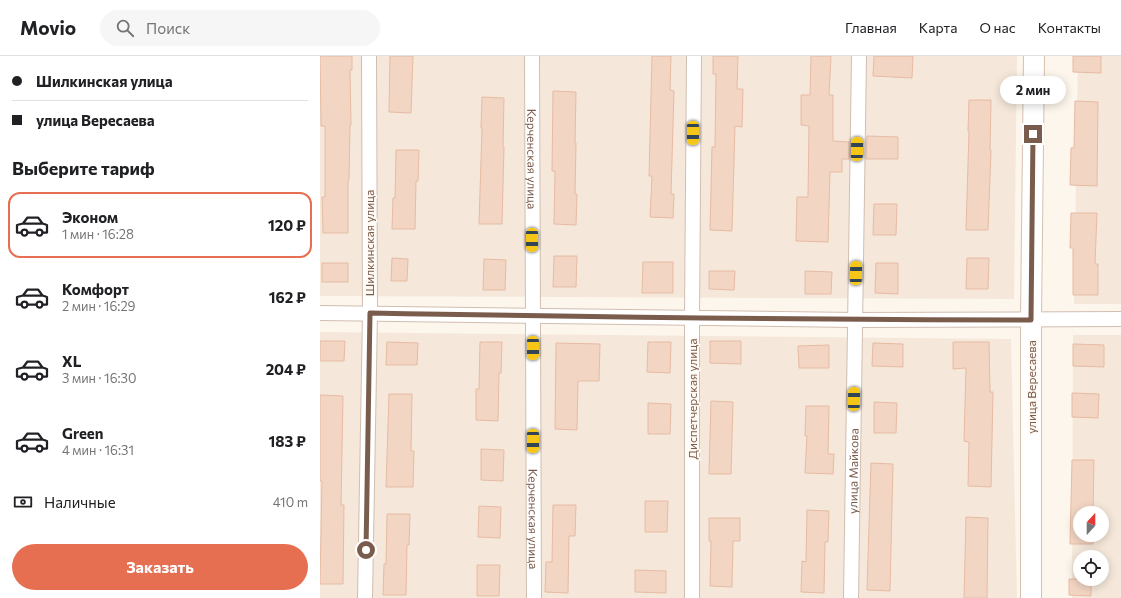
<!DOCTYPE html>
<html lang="ru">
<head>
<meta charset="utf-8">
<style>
  body { margin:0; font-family:Commissioner,sans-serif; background:#f6f6f6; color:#202124; height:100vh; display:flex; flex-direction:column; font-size:15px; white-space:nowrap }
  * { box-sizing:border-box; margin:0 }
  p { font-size:13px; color:#757577 }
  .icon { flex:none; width:22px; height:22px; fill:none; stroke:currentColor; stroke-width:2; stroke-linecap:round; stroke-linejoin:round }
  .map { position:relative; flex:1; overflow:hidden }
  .panel { display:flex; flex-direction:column; background:#fff; width:320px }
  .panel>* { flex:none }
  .top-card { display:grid; align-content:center; height:88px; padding:0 12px; background:#fff }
  .needle { width:26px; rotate:21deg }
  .controls { position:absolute; left:753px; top:450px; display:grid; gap:8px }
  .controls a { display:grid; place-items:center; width:36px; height:36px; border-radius:50%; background:#fff; box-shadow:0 2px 10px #0003; font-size:20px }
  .end { position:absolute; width:18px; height:18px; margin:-9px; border:5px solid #7a5c4d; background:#fff; box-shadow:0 0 0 2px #fff }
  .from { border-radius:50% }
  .bubble { position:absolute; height:28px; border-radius:14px; background:#fff; box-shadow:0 2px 10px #0003; font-size:13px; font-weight:700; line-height:28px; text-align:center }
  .car { position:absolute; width:12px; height:24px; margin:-12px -6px; border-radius:5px; box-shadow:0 0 3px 1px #0007; background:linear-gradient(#f5c518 24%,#345 0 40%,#f5c518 0 76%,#345 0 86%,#f5c518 0) }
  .top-card b { display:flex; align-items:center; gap:14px; height:38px; font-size:15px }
  .top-card b+b { border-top:1px solid #e0e0e0 }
  .top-card i { width:10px; height:10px; background:#202124 }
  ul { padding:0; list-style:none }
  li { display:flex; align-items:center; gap:12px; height:66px; margin:0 8px 6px; padding:0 4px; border:2px solid transparent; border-radius:12px }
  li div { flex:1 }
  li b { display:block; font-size:15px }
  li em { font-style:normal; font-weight:700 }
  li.selected { border-color:#e76f51 }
  li>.icon { width:36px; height:36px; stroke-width:1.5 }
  h2 { padding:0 12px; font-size:18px; line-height:48px }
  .pay { display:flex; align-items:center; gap:10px; height:44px; padding:0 12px; font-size:15px }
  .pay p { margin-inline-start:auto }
  .primary-button { display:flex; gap:8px; margin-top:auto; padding:8px 12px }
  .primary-button a { flex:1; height:46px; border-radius:24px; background:#e76f51; color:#fff; font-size:16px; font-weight:700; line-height:46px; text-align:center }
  header { display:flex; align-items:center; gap:24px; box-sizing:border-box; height:56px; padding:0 20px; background:#fff; border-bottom:1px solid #e0e0e0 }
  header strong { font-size:19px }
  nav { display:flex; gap:22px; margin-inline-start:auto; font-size:14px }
  .search { width:280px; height:36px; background:#f6f6f6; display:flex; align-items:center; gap:10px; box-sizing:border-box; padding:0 14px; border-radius:22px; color:#757577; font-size:15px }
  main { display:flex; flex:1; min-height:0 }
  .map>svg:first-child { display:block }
  .residential { fill:#f5e8da; fill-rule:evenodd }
  .building { fill:#f3d5c3; stroke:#e6bba3 }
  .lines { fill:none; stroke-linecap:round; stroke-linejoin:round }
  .street-casing { stroke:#d1beb0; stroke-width:16 }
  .secondary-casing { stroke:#d6c0b0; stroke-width:22 }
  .street { stroke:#fff; stroke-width:14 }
  .secondary { stroke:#fff; stroke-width:20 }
  .route { stroke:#7a5c4d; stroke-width:5 }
  .labels { text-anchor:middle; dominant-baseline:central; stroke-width:3.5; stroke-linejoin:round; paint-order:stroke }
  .street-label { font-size:12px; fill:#7a5c4d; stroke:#fffaf3 }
</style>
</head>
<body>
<header>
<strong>Movio</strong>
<div class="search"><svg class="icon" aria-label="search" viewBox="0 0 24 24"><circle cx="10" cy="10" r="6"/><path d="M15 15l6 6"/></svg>Поиск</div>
<nav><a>Главная</a><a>Карта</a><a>О нас</a><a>Контакты</a></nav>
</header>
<main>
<section class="panel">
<div class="top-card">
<b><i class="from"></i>Шилкинская улица</b>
<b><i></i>улица Вересаева</b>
</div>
<h2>Выберите тариф</h2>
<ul>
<li class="selected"><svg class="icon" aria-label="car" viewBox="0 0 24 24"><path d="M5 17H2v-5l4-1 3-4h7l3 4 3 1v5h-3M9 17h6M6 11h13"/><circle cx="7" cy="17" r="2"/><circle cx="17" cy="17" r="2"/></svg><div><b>Эконом</b><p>1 мин · 16:28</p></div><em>120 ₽</em></li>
<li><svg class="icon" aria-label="car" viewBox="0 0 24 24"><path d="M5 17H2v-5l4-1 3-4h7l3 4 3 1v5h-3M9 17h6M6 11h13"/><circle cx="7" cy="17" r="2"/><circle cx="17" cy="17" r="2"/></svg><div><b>Комфорт</b><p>2 мин · 16:29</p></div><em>162 ₽</em></li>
<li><svg class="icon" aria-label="car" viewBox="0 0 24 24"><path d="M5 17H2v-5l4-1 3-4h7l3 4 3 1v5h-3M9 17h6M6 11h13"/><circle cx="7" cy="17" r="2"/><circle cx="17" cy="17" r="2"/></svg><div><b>XL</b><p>3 мин · 16:30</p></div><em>204 ₽</em></li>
<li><svg class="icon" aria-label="car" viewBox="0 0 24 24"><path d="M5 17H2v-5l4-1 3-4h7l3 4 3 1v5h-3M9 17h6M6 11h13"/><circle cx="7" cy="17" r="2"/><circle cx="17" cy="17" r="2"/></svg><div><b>Green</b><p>4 мин · 16:31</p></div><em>183 ₽</em></li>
</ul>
<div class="pay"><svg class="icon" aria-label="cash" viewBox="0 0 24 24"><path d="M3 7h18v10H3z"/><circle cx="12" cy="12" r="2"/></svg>Наличные<p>410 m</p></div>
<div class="primary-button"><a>Заказать</a></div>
</section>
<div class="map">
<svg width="801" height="542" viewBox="0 0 801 542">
  <rect width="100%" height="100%" fill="#fdf6ec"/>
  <g class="residential">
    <path d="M 0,0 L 697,0 L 694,243 L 0,240 Z"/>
    <path d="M 758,0 L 801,0 L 801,248 L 754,248 Z"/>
    <path d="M 0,276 L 691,283 L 697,542 L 0,542 Z"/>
    <path d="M 753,279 L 801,279 L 801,542 L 752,542 ZM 760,457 L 782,457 L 782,479 L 760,479 ZM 760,501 L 782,501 L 782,523 L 760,523 Z"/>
  </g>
  <g class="building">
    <path d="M 0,0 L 32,0 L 32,14 L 30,14 L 31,69 L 30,69 L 29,124 L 28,124 L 28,177 L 3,177 L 2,141 L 5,141 L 5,70 L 1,70 Z"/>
    <path d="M 70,0 L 93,0 L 91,57 L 69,56 Z"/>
    <path d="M 332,0 L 351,0 L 350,34 L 354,35 L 351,138 L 354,138 L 353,162 L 330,161 L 332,120 L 329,120 Z"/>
    <path d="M 393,0 L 418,0 L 417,33 L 423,33 L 422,71 L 415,70 L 412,175 L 390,174 L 392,91 L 395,91 L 396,18 L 393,18 Z"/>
    <path d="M 491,0 L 511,0 L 509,39 L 513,39 L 513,85 L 529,86 L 529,103 L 522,103 L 522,116 L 510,116 L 508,186 L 476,185 L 477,141 L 488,141 L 489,70 L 481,69 L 481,39 L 490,39 Z"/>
    <path d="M 554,0 L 593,0 L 592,22 L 553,20 Z"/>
    <path d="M 753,0 L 781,0 L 781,17 L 753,16 Z"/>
    <path d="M 233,35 L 256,36 L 255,87 L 256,87 L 255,138 L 257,138 L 256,169 L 234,168 L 235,115 L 232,115 Z"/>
    <path d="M 162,41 L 184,42 L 183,91 L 184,91 L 182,168 L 159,168 L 162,72 L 161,72 Z"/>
    <path d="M 649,44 L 671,44 L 670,94 L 671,94 L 668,174 L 646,174 L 649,75 L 648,75 Z"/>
    <path d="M 755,45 L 778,46 L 777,130 L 750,129 L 751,92 L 754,92 Z"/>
    <path d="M 547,80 L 578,81 L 578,103 L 546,103 Z"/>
    <path d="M 76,94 L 99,94 L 98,125 L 96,125 L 95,173 L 72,173 L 73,142 L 75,142 Z"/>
    <path d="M 554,148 L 577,148 L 576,179 L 553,179 Z"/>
    <path d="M 751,157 L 777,157 L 775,208 L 778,208 L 778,239 L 753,239 L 753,192 L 750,192 Z"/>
    <path d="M 234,200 L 257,200 L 256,231 L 233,231 Z"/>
    <path d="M 72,202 L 88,203 L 87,225 L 71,225 Z"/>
    <path d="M 647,202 L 669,202 L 668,233 L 646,233 Z"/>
    <path d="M 164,203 L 186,204 L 185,234 L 163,234 Z"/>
    <path d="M 323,206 L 353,206 L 353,237 L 322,237 Z"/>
    <rect x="2" y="207" width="26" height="19"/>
    <path d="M 556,207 L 578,207 L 578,238 L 555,237 Z"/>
    <path d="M 389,215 L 415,215 L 414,234 L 389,233 Z"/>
    <path d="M 485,215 L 512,216 L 511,238 L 485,238 Z"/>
    <path d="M 0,285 L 25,285 L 24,305 L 0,305 Z"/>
    <path d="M 390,285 L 421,285 L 421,308 L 390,307 Z"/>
    <path d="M 67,286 L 98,287 L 97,309 L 66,309 Z"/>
    <path d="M 160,286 L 182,286 L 181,317 L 179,317 L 178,365 L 156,364 L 156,333 L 159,333 Z"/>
    <path d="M 328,286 L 351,286 L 350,317 L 327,316 Z"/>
    <path d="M 633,286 L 669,286 L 670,336 L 673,336 L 671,431 L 648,430 L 649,386 L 644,385 L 646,312 L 633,313 Z"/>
    <path d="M 236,287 L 280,288 L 279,325 L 258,325 L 257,374 L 235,373 Z"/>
    <path d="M 553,287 L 583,288 L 583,311 L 552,310 Z"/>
    <path d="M 753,288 L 784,289 L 784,311 L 753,310 Z"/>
    <path d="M 509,289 L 509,312 L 479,312 L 478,290 Z"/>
    <path d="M 752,337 L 779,338 L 778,362 L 752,361 Z"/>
    <path d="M 69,338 L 92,338 L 91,395 L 94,395 L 93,431 L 66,431 Z"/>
    <path d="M 0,339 L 23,340 L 21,449 L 24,449 L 23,528 L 0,528 L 2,425 L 0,425 Z"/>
    <path d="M 391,345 L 413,346 L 411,418 L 389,418 Z"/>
    <path d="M 554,346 L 577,347 L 576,377 L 554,377 Z"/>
    <path d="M 328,347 L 351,348 L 350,378 L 328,378 Z"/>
    <path d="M 486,350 L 509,350 L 508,398 L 514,398 L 513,418 L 485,417 L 487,380 L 485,380 Z"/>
    <path d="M 161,393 L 184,394 L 183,425 L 161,424 Z"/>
    <path d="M 752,404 L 774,404 L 773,457 L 760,457 L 760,479 L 773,479 L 773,488 L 750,488 Z"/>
    <path d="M 551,407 L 573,408 L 570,535 L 547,534 Z"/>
    <path d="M 325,445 L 348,445 L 347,476 L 325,476 Z"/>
    <path d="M 233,449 L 256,449 L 255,480 L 249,480 L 248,537 L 225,536 L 226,506 L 232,506 Z"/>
    <path d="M 159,450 L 181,451 L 180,482 L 158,481 Z"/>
    <path d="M 487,454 L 509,455 L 508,486 L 505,486 L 504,537 L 481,536 L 482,505 L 486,506 Z"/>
    <path d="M 67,458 L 90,458 L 89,489 L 87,489 L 86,539 L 63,539 L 64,508 L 66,508 Z"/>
    <path d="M 646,461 L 668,462 L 667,542 L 644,542 Z"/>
    <path d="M 389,462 L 420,462 L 420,485 L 413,485 L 412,531 L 390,530 L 391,485 L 389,485 Z"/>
    <path d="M 157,509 L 180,509 L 179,540 L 157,540 Z"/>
    <path d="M 315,514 L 346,515 L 346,537 L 315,536 Z"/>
    <path d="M 749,523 L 771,523 L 771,540 L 749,539 Z"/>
  </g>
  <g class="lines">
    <g class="street-casing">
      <g id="street">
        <path id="s1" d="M 212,0 L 214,542"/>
        <path d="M 0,257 L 535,264 L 801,263"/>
        <path d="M 45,542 L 50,257 L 49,0"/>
        <path d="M 372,542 L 372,262 L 374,0"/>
        <path id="s2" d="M 531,542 L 539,0"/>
      </g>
    </g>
    <g class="secondary-casing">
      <path id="secondary" d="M 711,542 L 711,263 L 714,0"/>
    </g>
    <use href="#street" class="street"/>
    <use href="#secondary" class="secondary"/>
  </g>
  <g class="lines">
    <path class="route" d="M 46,494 L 50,257 C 270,261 490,264 711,264 L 713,78"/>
  </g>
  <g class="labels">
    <g class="street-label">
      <text stroke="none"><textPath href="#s1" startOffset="103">Керченская улица</textPath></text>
      <text transform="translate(49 187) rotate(-90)">Шилкинская улица</text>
      <text transform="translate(711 331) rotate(-90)">улица Вересаева</text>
      <text transform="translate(372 343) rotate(-90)">Диспетчерская улица</text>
      <text stroke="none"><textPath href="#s2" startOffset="127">улица Майкова</textPath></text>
      <text stroke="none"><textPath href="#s1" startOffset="463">Керченская улица</textPath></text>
    </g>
  </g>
</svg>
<div class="controls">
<a><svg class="needle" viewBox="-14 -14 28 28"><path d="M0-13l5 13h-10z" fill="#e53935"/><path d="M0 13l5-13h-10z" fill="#757577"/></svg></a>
<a><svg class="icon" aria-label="locate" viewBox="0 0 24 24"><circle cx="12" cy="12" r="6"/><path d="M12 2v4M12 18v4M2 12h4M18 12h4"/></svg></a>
</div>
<i class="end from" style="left:46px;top:494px"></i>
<i class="end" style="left:713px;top:78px"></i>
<div class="bubble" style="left:680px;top:20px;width:66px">2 мин</div>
<i class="car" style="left:373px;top:77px;rotate:180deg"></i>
<i class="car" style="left:537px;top:93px;rotate:1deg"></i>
<i class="car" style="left:212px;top:184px;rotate:180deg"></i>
<i class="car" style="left:536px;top:217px;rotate:1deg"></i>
<i class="car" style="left:213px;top:292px;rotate:180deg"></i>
<i class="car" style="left:534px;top:343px;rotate:1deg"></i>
<i class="car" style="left:213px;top:385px;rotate:180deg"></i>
</div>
</main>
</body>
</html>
